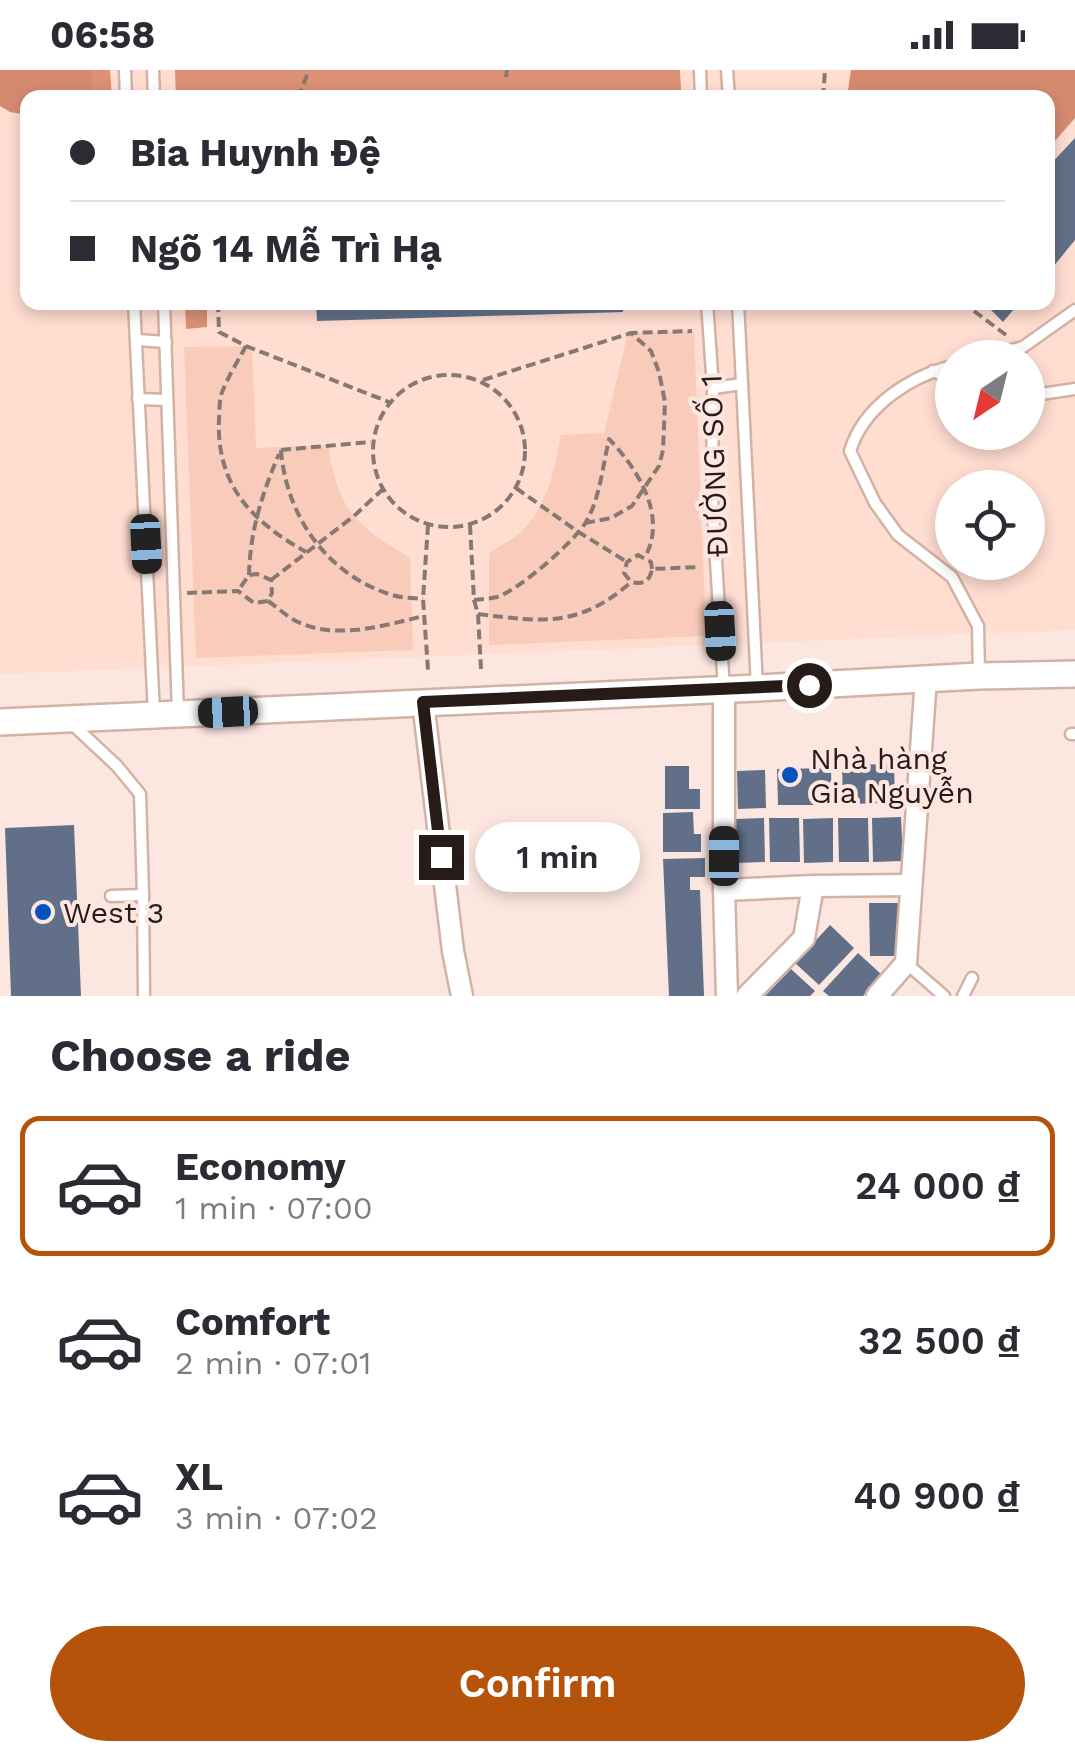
<!DOCTYPE html>
<html lang="en">
<head>
<meta charset="utf-8">
<style>
  body { margin:0; font-family:"Work Sans",sans-serif; background:#f2f2f3; color:#2b2b33; height:100vh; display:flex; flex-direction:column; font-size:38px; white-space:nowrap }
  * { box-sizing:border-box; margin:0 }
  p { font-size:32px; color:#7c7c81 }
  .icon { flex:none; width:55px; height:55px; fill:none; stroke:currentColor; stroke-width:2; stroke-linecap:round; stroke-linejoin:round }
  .map { position:relative; height:926px; overflow:hidden }
  .side { display:flex; flex-direction:column; background:#fff; flex:1 }
  .side>* { flex:none }
  .banner { position:absolute; left:20px; top:20px; width:1035px; height:220px; border-radius:20px; box-shadow:0 5px 15px #0003; display:grid; align-content:center; height:220px; padding:0 50px; background:#fff }
  .needle { width:65px; rotate:215deg }
  .fabs { position:absolute; left:935px; top:270px; display:grid; gap:20px }
  .fabs a { display:grid; place-items:center; width:110px; height:110px; border-radius:50%; background:#fff; box-shadow:0 5px 15px #0003; font-size:50px }
  .end { position:absolute; width:45px; height:45px; margin:-22px; border:12px solid #271b17; background:#fff; box-shadow:0 0 0 5px #fff }
  .from { border-radius:50% }
  .bubble { position:absolute; height:70px; border-radius:35px; background:#fff; box-shadow:0 5px 15px #0003; font-size:32px; font-weight:600; line-height:70px; text-align:center }
  .car { position:absolute; width:30px; height:60px; margin:-30px -15px; border-radius:12px; box-shadow:0 0 8px 2px #0007; background:linear-gradient(#222 24%,#8ab4d8 0 40%,#222 0 76%,#8ab4d8 0 86%,#222 0) }
  .banner b { display:flex; align-items:center; gap:35px; height:95px; font-size:38px }
  .banner b+b { border-top:2px solid #e1e1e2 }
  .banner i { width:25px; height:25px; background:#2b2b33 }
  ul { padding:0; list-style:none }
  li { display:flex; align-items:center; gap:30px; height:140px; margin:0 20px 15px; padding:0 30px; border:5px solid transparent; border-radius:20px }
  li div { flex:1 }
  li b { display:block; font-size:38px }
  li em { font-style:normal; font-weight:600 }
  li.on { border-color:#b45309 }
  li>.icon { width:90px; height:90px; stroke-width:1.5 }
  h2 { padding:0 50px; font-size:45px; line-height:120px }
  .button { display:flex; gap:20px; margin-top:auto; padding:20px 50px }
  .button a { flex:1; height:115px; border-radius:60px; background:#b45309; color:#fff; font-size:40px; font-weight:600; line-height:115px; text-align:center }
  .status { display:flex; justify-content:space-between; align-items:center; height:70px; padding:0 50px; background:#fff; direction:ltr }
  .status svg { height:28px; fill:currentColor }
  .map>svg:first-child { display:block }
  .built { fill:#ffddd1; fill-rule:evenodd }
  .green { fill:#f9cbba }
  .forest { fill:#dc9176 }
  .water { fill:#d58a70 }
  .building { fill:#617088 }
  .lines { fill:none; stroke-linecap:round; stroke-linejoin:round }
  .service-casing { stroke:#d3b2a6; stroke-width:15 }
  .minor-casing { stroke:#d3b2a6; stroke-width:25 }
  .tertiary-casing { stroke:#d3b2a6; stroke-width:30 }
  .path { stroke:#887873; stroke-width:4; stroke-dasharray:10 5; stroke-linecap:butt }
  .service { stroke:#fff; stroke-width:10 }
  .minor { stroke:#fff; stroke-width:20 }
  .tertiary { stroke:#fff; stroke-width:25 }
  .route { stroke:#271b17; stroke-width:12 }
  .poi-dot { fill:#0753bd; stroke:#fce7e0; stroke-width:4 }
  .labels { text-anchor:middle; dominant-baseline:central; stroke-width:8; stroke-linejoin:round; paint-order:stroke }
  .street-label { font-size:30px; fill:#271b17; stroke:#fce7e0 }
  .poi-label { font-size:30px; fill:#271b17; stroke:#fce7e0; text-anchor:start }
</style>
</head>
<body>
<div class="status"><b>06:58</b><svg viewBox="0 0 49 12"><path d="M0 12V9h3v3zM5 12V6h3v6zM10 12V3h3v9zM15 12V0h3v12zM26 1h20v11H26zM47 4h2v5h-2z"/></svg></div>
<div class="map">
<svg width="1075" height="926" viewBox="0 0 1075 926">
  <rect width="100%" height="100%" fill="#fce7e0"/>
  <path class="built" d="M 0,0 L 1075,0 L 1075,560 L 0,604 ZM 28,28 L 1048,28 L 1048,232 L 28,232 ZM 952,288 L 1028,288 L 1028,362 L 952,362 ZM 952,418 L 1028,418 L 1028,492 L 952,492 Z"/>
  <g class="green">
    <path d="M 694,261 L 706,566 L 489,575 L 489,483 C 498,477 508,472 516,466 C 547,441 554,402 561,365 L 604,363 L 628,263 Z"/>
    <path d="M 252,276 L 256,378 L 328,375 C 338,440 355,455 410,488 L 413,580 L 196,588 L 184,277 Z"/>
  </g>
  <g class="forest">
    <path d="M 92,0 L 110,0 L 112,27 L 92,26 Z"/>
    <path d="M 175,0 L 680,0 L 681,20 L 538,28 L 176,28 Z"/>
    <path d="M 185,233 L 207,233 L 207,257 L 186,259 Z"/>
  </g>
  <g class="water">
    <path d="M 0,0 L 92,0 L 92,26 L 28,28 L 27,45 L 10,42 L 0,36 Z"/>
    <path d="M 851,0 L 1075,0 L 1075,48 L 1048,79 L 1048,28 L 847,27 Z"/>
  </g>
  <g class="building">
    <path d="M 1075,68 L 1075,170 L 1048,203 L 1048,97 Z"/>
    <path d="M 316,232 L 622,232 L 623,242 L 317,251 Z"/>
    <path d="M 983,232 L 1020,232 L 1003,252 Z"/>
    <path d="M 894,694 L 895,733 L 843,734 L 842,695 Z"/>
    <path d="M 665,696 L 689,696 L 689,719 L 700,719 L 700,739 L 665,739 Z"/>
    <path d="M 831,698 L 832,735 L 778,735 L 777,699 Z"/>
    <path d="M 765,700 L 766,738 L 738,739 L 737,701 Z"/>
    <path d="M 693,742 L 694,764 L 701,764 L 701,782 L 663,782 L 663,743 Z"/>
    <path d="M 901,747 L 903,791 L 873,792 L 872,748 Z"/>
    <path d="M 764,748 L 765,792 L 736,793 L 735,749 Z"/>
    <path d="M 769,748 L 799,748 L 800,792 L 770,792 Z"/>
    <path d="M 833,748 L 833,792 L 804,793 L 803,749 Z"/>
    <path d="M 838,748 L 868,748 L 869,792 L 839,792 Z"/>
    <path d="M 74,755 L 81,926 L 11,926 L 5,758 Z"/>
    <path d="M 705,788 L 705,807 L 690,807 L 690,820 L 700,820 L 704,926 L 669,926 L 663,789 Z"/>
    <path d="M 869,833 L 900,833 L 901,886 L 870,886 Z"/>
    <path d="M 830,855 L 854,878 L 819,915 L 795,893 Z"/>
    <path d="M 858,883 L 882,905 L 863,926 L 829,926 L 823,921 Z"/>
    <path d="M 791,899 L 815,921 L 810,926 L 765,926 Z"/>
  </g>
  <g class="lines">
    <g class="service-casing">
      <g id="service">
        <path d="M 125,0 L 126,28"/>
        <path d="M 153,0 L 154,28"/>
        <path d="M 700,0 L 701,28"/>
        <path d="M 727,0 L 729,28"/>
        <path d="M 134,232 L 154,644"/>
        <path d="M 164,232 L 178,643"/>
        <path d="M 707,232 L 713,318 L 712,427 L 724,619"/>
        <path d="M 738,232 L 757,617"/>
        <path d="M 137,270 L 166,272"/>
        <path d="M 983,288 L 1023,277 L 1075,240"/>
        <path d="M 952,296 C 909,307 864,336 850,381 L 875,433 L 898,465 L 952,507 L 978,556 L 979,604"/>
        <path d="M 933,301 L 952,309"/>
        <path d="M 713,318 L 742,314"/>
        <path d="M 1028,326 L 1075,319"/>
        <path d="M 138,329 L 167,330"/>
        <path d="M 71,653 L 117,696 L 140,724 L 143,825 L 111,826"/>
        <path d="M 1071,664 L 1075,664"/>
        <path d="M 143,825 L 144,926"/>
        <path d="M 906,893 L 944,926"/>
        <path d="M 963,926 L 972,908"/>
      </g>
    </g>
    <g class="minor-casing">
      <g id="minor">
        <path d="M 724,619 L 724,820 L 727,926"/>
        <path d="M 423,632 L 453,881 L 462,926"/>
        <path d="M 813,816 L 910,815"/>
        <path d="M 724,820 L 813,816 L 804,868 L 747,926"/>
        <path d="M 877,926 L 906,893 L 926,608"/>
      </g>
    </g>
    <g class="tertiary-casing">
      <path id="tertiary" d="M 0,652 L 757,618 L 979,606 L 1075,604"/>
    </g>
    <g class="path">
      <path d="M 506,7 L 507,0"/>
      <path d="M 298,28 L 309,0"/>
      <path d="M 823,28 L 825,0"/>
      <path d="M 218,232 L 219,262 L 246,276 L 389,332"/>
      <path d="M 962,232 L 1006,265"/>
      <path d="M 246,276 C 238,291 227,308 221,325 C 219,332 220,340 219,348 C 216,415 251,451 306,482"/>
      <circle cx="449" cy="381" r="76"/>
      <path d="M 483,310 L 631,263"/>
      <path d="M 281,380 C 286,446 327,505 392,525 C 402,528 413,528 423,529"/>
      <path d="M 281,380 L 371,372"/>
      <path d="M 516,418 L 577,461 L 627,492"/>
      <path d="M 585,453 L 611,448 L 632,436 L 659,396 L 663,380 L 665,332 L 659,302 L 651,281 L 631,263 L 692,261"/>
      <path d="M 428,455 L 423,529 L 428,600"/>
      <path d="M 470,455 L 474,530 L 478,544 L 481,599"/>
      <path d="M 652,499 L 651,492 L 638,485 L 627,492 L 624,503 L 631,512 C 644,515 650,511 652,499 L 700,497"/>
      <path d="M 249,505 C 250,461 262,424 279,384"/>
      <path d="M 271,510 L 354,446 L 383,419"/>
      <path d="M 187,523 L 238,521 L 254,533 L 268,531 L 272,523 L 271,510 L 257,504 L 249,505 L 238,521"/>
      <path d="M 474,530 C 481,529 489,529 497,527 C 519,520 574,472 586,452 C 600,428 603,395 609,369 C 637,398 668,446 645,487"/>
      <path d="M 268,531 C 277,537 285,545 294,550 C 332,571 384,556 423,546"/>
      <path d="M 478,544 C 542,552 579,558 631,512"/>
    </g>
    <use href="#service" class="service"/>
    <use href="#minor" class="minor"/>
    <use href="#tertiary" class="tertiary"/>
  </g>
  <g class="lines">
    <path class="route" d="M 441,787 L 423,632 L 809,615"/>
  </g>
  <g class="poi-dot">
    <circle cx="790" cy="705" r="10"/>
    <circle cx="43" cy="842" r="10"/>
  </g>
  <g class="labels">
    <g class="street-label">
      <text transform="translate(714 396) rotate(-92)">ĐƯỜNG SỐ 1</text>
    </g>
    <g class="poi-label">
      <text x="810" y="688">Nhà hàng<tspan x="810" dy="34">Gia Nguyễn</tspan></text>
      <text x="63" y="842">West 3</text>
    </g>
  </g>
</svg>
<div class="fabs">
<a><svg class="needle" viewBox="-14 -14 28 28"><path d="M0-13l5 13h-10z" fill="#e53935"/><path d="M0 13l5-13h-10z" fill="#7c7c81"/></svg></a>
<a><svg class="icon" aria-label="locate" viewBox="0 0 24 24"><circle cx="12" cy="12" r="6"/><path d="M12 2v4M12 18v4M2 12h4M18 12h4"/></svg></a>
</div>
<i class="end from" style="left:809px;top:615px"></i>
<i class="end" style="left:441px;top:787px"></i>
<div class="bubble" style="left:475px;top:752px;width:165px">1 min</div>
<i class="car" style="left:146px;top:474px;rotate:177deg"></i>
<i class="car" style="left:720px;top:561px;rotate:177deg"></i>
<i class="car" style="left:228px;top:642px;rotate:267deg"></i>
<i class="car" style="left:724px;top:786px;rotate:0deg"></i>
<div class="banner">
<b><i class="from"></i>Bia Huynh Đệ</b>
<b><i></i>Ngõ 14 Mễ Trì Hạ</b>
</div>
</div>
<section class="side">
<h2>Choose a ride</h2>
<ul>
<li class="on"><svg class="icon" aria-label="car" viewBox="0 0 24 24"><path d="M5 17H2v-5l4-1 3-4h7l3 4 3 1v5h-3M9 17h6M6 11h13"/><circle cx="7" cy="17" r="2"/><circle cx="17" cy="17" r="2"/></svg><div><b>Economy</b><p>1 min · 07:00</p></div><em>24 000 ₫</em></li>
<li><svg class="icon" aria-label="car" viewBox="0 0 24 24"><path d="M5 17H2v-5l4-1 3-4h7l3 4 3 1v5h-3M9 17h6M6 11h13"/><circle cx="7" cy="17" r="2"/><circle cx="17" cy="17" r="2"/></svg><div><b>Comfort</b><p>2 min · 07:01</p></div><em>32 500 ₫</em></li>
<li><svg class="icon" aria-label="car" viewBox="0 0 24 24"><path d="M5 17H2v-5l4-1 3-4h7l3 4 3 1v5h-3M9 17h6M6 11h13"/><circle cx="7" cy="17" r="2"/><circle cx="17" cy="17" r="2"/></svg><div><b>XL</b><p>3 min · 07:02</p></div><em>40 900 ₫</em></li>
</ul>
<div class="button"><a>Confirm</a></div>
</section>
</body>
</html>
